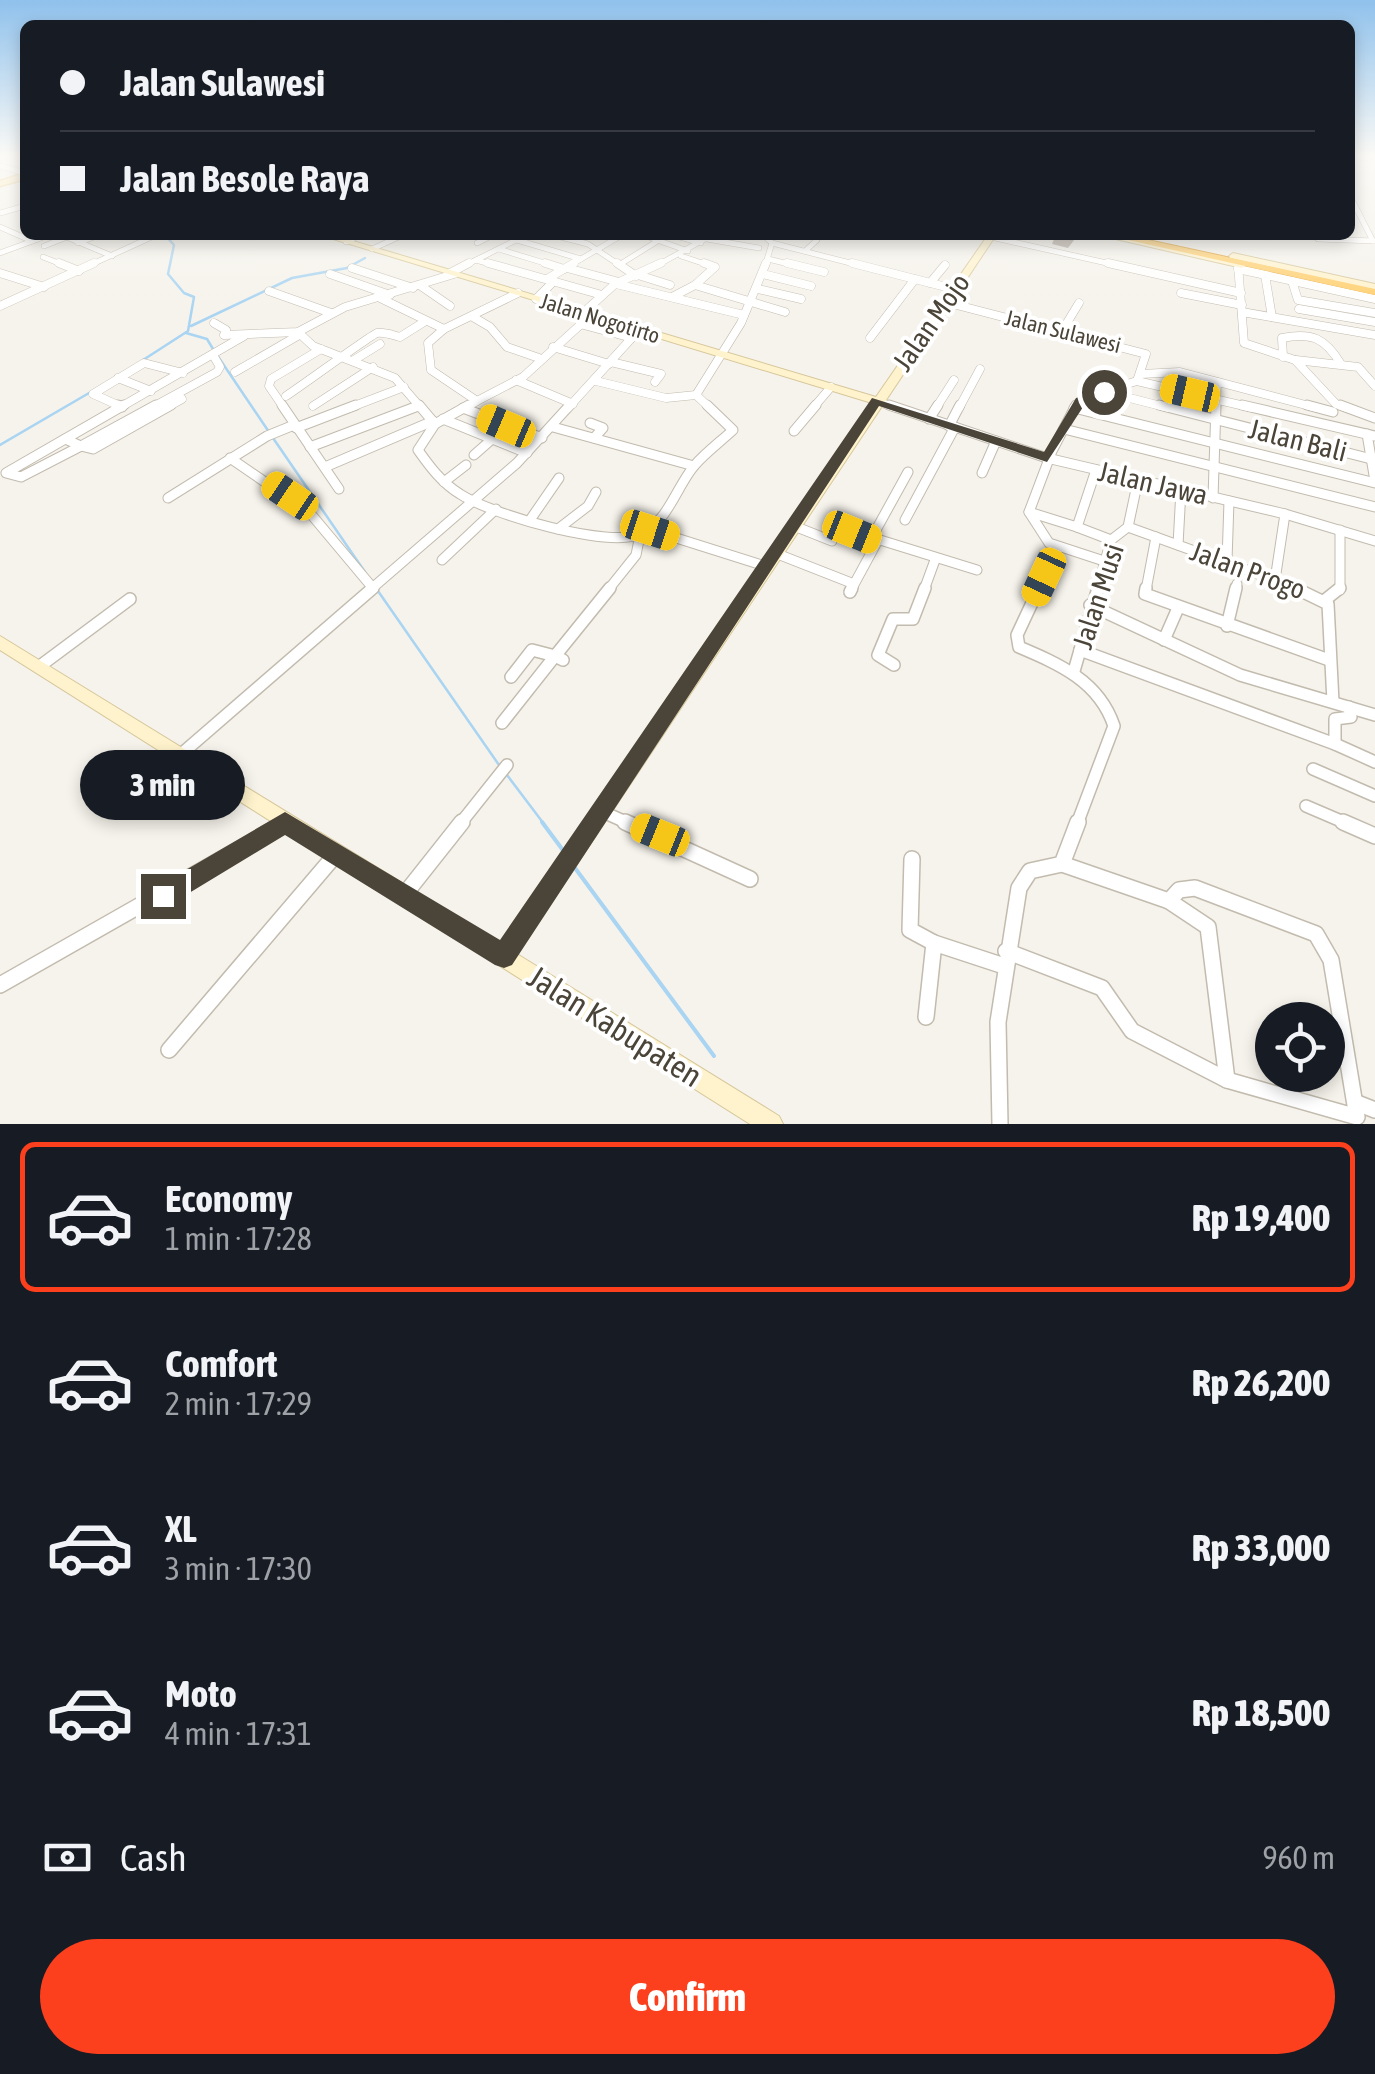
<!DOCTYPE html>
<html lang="en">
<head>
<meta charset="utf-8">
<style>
  body { margin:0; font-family:"Asap Condensed",sans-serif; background:#242831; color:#f1f3f6; height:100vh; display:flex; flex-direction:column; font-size:38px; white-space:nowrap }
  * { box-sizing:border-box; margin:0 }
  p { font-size:32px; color:#9ea1a6 }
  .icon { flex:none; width:55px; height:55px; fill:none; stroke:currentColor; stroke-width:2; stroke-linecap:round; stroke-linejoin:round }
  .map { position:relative; height:1124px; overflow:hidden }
  .drawer { display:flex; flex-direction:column; background:#171b24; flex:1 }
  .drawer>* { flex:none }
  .banner { position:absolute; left:20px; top:20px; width:1335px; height:220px; border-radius:15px; box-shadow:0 5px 15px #0003; display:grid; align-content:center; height:220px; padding:0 40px; background:#171b24 }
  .fabs { position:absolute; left:1255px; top:1002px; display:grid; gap:20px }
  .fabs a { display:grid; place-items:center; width:90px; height:90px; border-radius:50%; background:#171b24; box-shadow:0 5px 15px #0003; font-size:50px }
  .end { position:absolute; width:45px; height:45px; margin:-22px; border:12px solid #4b4439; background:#fff; box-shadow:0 0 0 5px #fff }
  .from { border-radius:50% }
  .bubble { position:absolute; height:70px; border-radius:35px; background:#171b24; box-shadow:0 5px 15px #0003; font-size:32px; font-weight:800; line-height:70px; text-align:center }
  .car { position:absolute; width:30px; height:60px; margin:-30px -15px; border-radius:12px; box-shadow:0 0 8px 2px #0007; background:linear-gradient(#f5c518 24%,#345 0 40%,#f5c518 0 76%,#345 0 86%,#f5c518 0) }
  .banner b { display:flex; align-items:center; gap:35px; height:95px; font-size:38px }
  .banner b+b { border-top:2px solid #363941 }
  .banner i { width:25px; height:25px; background:#f1f3f6 }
  ul { padding:18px 0 0; list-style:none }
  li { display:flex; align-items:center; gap:30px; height:150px; margin:0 20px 15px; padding:0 20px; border:5px solid transparent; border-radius:15px }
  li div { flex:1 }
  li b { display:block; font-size:38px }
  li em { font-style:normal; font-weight:800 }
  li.active { border-color:#fc3f1d }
  li>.icon { width:90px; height:90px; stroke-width:1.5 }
  .pay { display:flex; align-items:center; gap:25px; height:110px; padding:0 40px; font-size:38px }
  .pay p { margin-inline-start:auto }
  .primary-button { display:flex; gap:20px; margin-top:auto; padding:20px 40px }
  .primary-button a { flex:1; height:115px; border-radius:60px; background:#fc3f1d; color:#fff; font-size:40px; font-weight:800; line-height:115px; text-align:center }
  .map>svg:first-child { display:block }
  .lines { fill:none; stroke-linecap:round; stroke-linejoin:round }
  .stream-far1 { stroke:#a9d4f2; stroke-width:2.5 }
  .stream { stroke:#a9d4f2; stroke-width:4 }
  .street-far4-casing { stroke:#c2bbae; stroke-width:6 }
  .street-far3-casing { stroke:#c2bbae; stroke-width:9 }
  .street-far2-casing { stroke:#c2bbae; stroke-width:11 }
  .street-far1-casing { stroke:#c2bbae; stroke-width:14 }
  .street-casing { stroke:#c2bbae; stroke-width:18 }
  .secondary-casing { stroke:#d6c79b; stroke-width:2 }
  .primary-casing { stroke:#e6c16a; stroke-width:3 }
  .highway-casing { stroke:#e0a43c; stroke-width:2 }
  .street-far4 { stroke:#fff; stroke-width:5 }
  .street-far3 { stroke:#fff; stroke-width:8 }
  .street-far2 { stroke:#fff; stroke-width:9 }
  .street-far1 { stroke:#fff; stroke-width:11 }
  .street { stroke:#fff; stroke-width:15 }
  .secondary { fill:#fff3cd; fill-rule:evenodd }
  .primary { fill:#ffe39c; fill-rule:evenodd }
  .highway { fill:#ffcf6e; fill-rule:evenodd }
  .wall { fill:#bab2a6 }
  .building { fill:#d8cfc1; stroke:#979187; stroke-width:2.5 }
  .route { fill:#4b4439 }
  .labels { text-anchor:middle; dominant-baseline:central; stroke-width:8; stroke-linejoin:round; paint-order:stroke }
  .far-street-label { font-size:22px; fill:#4b4439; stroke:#fff }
  .street-label { font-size:28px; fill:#4b4439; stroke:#fff }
  .near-street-label { font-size:32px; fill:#4b4439; stroke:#fff }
</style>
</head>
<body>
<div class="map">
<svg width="1375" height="1124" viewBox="0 0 1375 1124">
  <rect width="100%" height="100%" fill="#f6f3ec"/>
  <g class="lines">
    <g class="stream-far1">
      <path d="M 24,154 L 25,158"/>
      <path d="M 191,326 L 292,278 L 347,268 L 365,258"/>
      <path d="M 186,333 L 207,339 L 213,349"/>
      <path d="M 217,355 L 269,432"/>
      <path d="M 143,360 L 188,331 L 194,297 L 184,293 L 168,274 L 174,245 L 165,235"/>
      <path d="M 273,438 L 365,572"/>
      <path d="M 0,445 L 89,393"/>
      <path d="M 378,591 L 499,765"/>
      <path d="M 507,775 L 544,824"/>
    </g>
    <g class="stream">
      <path d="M 542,822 L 565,853"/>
      <path d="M 575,868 L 714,1056"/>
    </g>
    <g class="street-far4-casing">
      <g id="street-far4">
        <path d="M 1350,156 L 1368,158"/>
        <path d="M 0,166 L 25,173"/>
        <path d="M 1350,196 L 1373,241"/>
        <path d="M 0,213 L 25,206"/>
        <path d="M 0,227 L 32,241"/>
        <path d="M 62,235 L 112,256"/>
        <path d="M 185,235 L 191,237"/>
        <path d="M 553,235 L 588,244 L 621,266"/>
        <path d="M 643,235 L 688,251"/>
        <path d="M 673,235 L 701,243"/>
        <path d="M 763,235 L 772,243 L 765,266"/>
        <path d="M 991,237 L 1120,266"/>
        <path d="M 707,239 L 759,248"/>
        <path d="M 1318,239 L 1375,241"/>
        <path d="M 517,240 L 581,259"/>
        <path d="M 346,242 L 360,235"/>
        <path d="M 78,243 L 99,235"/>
        <path d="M 477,243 L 493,235"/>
        <path d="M 772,243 L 862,266"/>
        <path d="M 44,246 L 67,237"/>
        <path d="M 372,249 L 403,235"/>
        <path d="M 499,249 L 554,266"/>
        <path d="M 805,251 L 817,240"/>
        <path d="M 0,253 L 49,235"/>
        <path d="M 681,256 L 711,266"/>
        <path d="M 43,257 L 66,266"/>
        <path d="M 768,259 L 797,266"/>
        <path d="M 476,260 L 497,266"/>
        <path d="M 619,265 L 667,235"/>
        <path d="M 88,266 L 156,235"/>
        <path d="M 464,266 L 526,235"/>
        <path d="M 569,266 L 622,235"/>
        <path d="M 656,266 L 712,235"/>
      </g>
    </g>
    <g class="street-far3-casing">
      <g id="street-far3">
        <path d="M 59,263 L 79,271"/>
        <path d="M 488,263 L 602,295"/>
        <path d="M 545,263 L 564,269"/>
        <path d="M 617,263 L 636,276"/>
        <path d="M 787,263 L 824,272"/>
        <path d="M 852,263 L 954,289"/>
        <path d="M 1108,263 L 1241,293"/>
        <path d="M 1238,264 L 1244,343 L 1295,360 L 1336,404 L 1347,408"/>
        <path d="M 352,268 L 413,288"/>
        <path d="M 567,268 L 619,282"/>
        <path d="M 1238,269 L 1375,299"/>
        <path d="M 0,273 L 44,287"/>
        <path d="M 450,273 L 469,263"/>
        <path d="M 330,274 L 390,295"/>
        <path d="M 763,274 L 811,286"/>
        <path d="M 638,275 L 670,285"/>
        <path d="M 1265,275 L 1272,317"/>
        <path d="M 547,279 L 574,263"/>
        <path d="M 1292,281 L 1298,300 L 1375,313"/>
        <path d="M 930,283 L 945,265"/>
        <path d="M 616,284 L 744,315"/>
        <path d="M 695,285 L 715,267 L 704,263"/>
        <path d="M 421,286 L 450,306"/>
        <path d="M 758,289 L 801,299"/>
        <path d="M 269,291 L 331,313"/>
        <path d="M 1181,293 L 1242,305"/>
        <path d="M 674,296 L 695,285 L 785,312"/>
        <path d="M 380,298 L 444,329 L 428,343 L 431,370 L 477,401 L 465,408"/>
        <path d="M 536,299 L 554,281"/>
        <path d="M 945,302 L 1146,354 L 1137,381 L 1090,395 L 1074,408"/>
        <path d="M 0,306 L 94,263"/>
        <path d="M 1299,309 L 1375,322"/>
        <path d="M 1242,312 L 1375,335"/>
        <path d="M 583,313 L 615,284 L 661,263"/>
        <path d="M 473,317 L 490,327 L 507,347 L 539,358"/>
        <path d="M 214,323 L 226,330 L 224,335 L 298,332 L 345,307 L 454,274"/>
        <path d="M 580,324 L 632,338"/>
        <path d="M 444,329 L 518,293"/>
        <path d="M 1062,331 L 1079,303"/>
        <path d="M 298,332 L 313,346 L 395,378 L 421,408"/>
        <path d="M 870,338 L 915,279"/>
        <path d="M 553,347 L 609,364"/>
        <path d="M 1283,357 L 1282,338 C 1312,332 1325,338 1341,364"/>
        <path d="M 354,360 L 380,344"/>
        <path d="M 1296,360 L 1358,367 L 1375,386"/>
        <path d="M 611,362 L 661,374 L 655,382"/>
        <path d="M 235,372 L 299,335"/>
        <path d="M 1141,374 L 1180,372 L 1317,408"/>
        <path d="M 118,378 L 151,391"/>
        <path d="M 516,380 L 573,404"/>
        <path d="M 596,381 L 666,398 L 696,395"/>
        <path d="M 1137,381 L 1253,408"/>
        <path d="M 1106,392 L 1169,408"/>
        <path d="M 286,396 C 300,387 371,335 377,333 C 385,332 392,335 400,337 L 424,322"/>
        <path d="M 477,401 L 523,377 L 591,315"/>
        <path d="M 876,401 L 896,408"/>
        <path d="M 313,406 L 373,367"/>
        <path d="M 122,407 L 93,394 L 144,363 L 183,373"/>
        <path d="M 119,408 L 244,336"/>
        <path d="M 151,408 L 217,372 L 220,367 L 213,355"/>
        <path d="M 166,408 L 182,399"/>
        <path d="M 284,408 L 269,386 L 271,379 L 321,349"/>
        <path d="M 349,408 L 404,387"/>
        <path d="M 413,408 L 418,406"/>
        <path d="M 568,408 L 639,330"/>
        <path d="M 710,408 L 696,395 L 741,323 L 766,263"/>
        <path d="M 813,408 L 831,387"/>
        <path d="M 936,408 L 954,380"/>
        <path d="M 959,408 L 980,369"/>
        <path d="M 1216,408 L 1217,382"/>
      </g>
    </g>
    <g class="street-far2-casing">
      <g id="street-far2">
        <path d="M 118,405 L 122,407"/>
        <path d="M 124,405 L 65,439 L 81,446 L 156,405"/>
        <path d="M 282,405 L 339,489"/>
        <path d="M 419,405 L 435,424 L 418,450 C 430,467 442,483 460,494 C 490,514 611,550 643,533 C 669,519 676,488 694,466 C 705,453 720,442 733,430 L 707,405"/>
        <path d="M 889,405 L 1047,458 L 1285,514 L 1375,541"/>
        <path d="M 1076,405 L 1052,451 L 1029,512 L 1049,543 L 1104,561"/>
        <path d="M 1159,405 L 1375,460"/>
        <path d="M 1242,405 L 1375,436"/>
        <path d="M 1307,405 L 1333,412"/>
        <path d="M 1340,405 L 1375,418"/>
        <path d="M 463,408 L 542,438"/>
        <path d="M 1074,408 L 1375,483"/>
        <path d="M 443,419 L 527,453"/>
        <path d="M 929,419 L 938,405"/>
        <path d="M 590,423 L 603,428 L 594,438"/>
        <path d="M 435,424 L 469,405"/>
        <path d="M 949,426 L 960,405"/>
        <path d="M 553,427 L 694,466"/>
        <path d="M 296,428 L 356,405"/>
        <path d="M 1064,429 L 1375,507"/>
        <path d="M 794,431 L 816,405"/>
        <path d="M 1367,434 L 1375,481"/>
        <path d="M 65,439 L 6,473 L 21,477 L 81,446 L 93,449 L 171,405"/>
        <path d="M 310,447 L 418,406"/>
        <path d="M 474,455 L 491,440"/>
        <path d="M 230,458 L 310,513 L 372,587"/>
        <path d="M 325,467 L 433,421"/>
        <path d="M 982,473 L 996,441"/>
        <path d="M 444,482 L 466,465"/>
        <path d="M 168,498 L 267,436 L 294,425"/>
        <path d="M 1213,498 L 1216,405"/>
        <path d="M 1029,512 L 1077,527 L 1096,470"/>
        <path d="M 530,520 L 559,478"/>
        <path d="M 905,520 L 955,427"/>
        <path d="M 794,526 L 832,541"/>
        <path d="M 835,526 L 977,570"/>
        <path d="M 1077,527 L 1111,540"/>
        <path d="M 1128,527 L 1302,590"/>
        <path d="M 1128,527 L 1138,480"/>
        <path d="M 558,529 L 588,506 L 596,492"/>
        <path d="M 651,530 L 765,566"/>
        <path d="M 1340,530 L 1340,590"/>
        <path d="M 871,539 L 908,472"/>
        <path d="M 1178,545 L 1181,490"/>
        <path d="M 775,553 L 854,584"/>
        <path d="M 442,560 L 496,509"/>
        <path d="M 1227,561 L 1229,501"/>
        <path d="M 1275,580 L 1285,514"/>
        <path d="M 370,590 L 517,463 L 570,405"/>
        <path d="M 608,590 L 636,555 L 640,535"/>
        <path d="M 851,590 L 877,542"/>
        <path d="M 924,590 L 935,560"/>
        <path d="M 1038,590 L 1058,548"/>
        <path d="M 1097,590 L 1111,540 L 1128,527"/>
        <path d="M 1146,590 L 1156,537"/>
        <path d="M 1236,590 L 1237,584"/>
      </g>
    </g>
    <g class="street-far1-casing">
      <g id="street-far1">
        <path d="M 1039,588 L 1017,635 L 1019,647 C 1059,664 1099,681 1114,726 L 1077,824"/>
        <path d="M 1146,588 L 1145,594 L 1329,660"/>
        <path d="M 1295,588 L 1328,604 L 1333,702"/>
        <path d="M 850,592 L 852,588"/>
        <path d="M 1325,600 L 1340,588"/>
        <path d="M 1090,605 L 1240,675 L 1375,715"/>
        <path d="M 1227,626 L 1236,588"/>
        <path d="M 1164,640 L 1178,608"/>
        <path d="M 1080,650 L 1335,744 L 1335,719 L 1351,717 L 1349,707"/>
        <path d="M 894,665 L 878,655 L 893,619 L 913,619 L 925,588"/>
        <path d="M 40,666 L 130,599"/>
        <path d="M 1074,671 L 1098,588"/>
        <path d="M 511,677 L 532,650 L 555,656 L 610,588"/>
        <path d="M 502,723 L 555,656 L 563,660"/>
        <path d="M 1335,744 L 1375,762"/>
        <path d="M 179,756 L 373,588"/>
        <path d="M 1313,769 L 1375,796"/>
        <path d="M 1306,806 L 1348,824"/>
        <path d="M 601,811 L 630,824"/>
        <path d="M 460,824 L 507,765"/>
      </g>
    </g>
    <g class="street-casing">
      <g id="street">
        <path d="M 625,822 L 750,879"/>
        <path d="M 1343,822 L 1375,836"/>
        <path d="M 912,859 L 910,930 L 934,943"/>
        <path d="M 405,894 L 462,822"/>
        <path d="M 1169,901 L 1208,927 L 1227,1080"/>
        <path d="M 1006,951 L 1102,988 L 1132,1031 L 1227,1080 L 1357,1117 L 1331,960 L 1316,934 L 1195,888 L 1179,890 L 1169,901 L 1062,864"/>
        <path d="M 0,985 L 285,823"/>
        <path d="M 926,1017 L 934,943 L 1004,966"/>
        <path d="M 169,1050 L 337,853"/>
        <path d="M 1357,1103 L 1375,1110"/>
        <path d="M 1000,1124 L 998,1022 L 1019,888 L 1030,871 L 1062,864 L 1078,822"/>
      </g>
    </g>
    <g class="secondary-casing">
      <g id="secondary">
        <path d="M 320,235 L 333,235 L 876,397 L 988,235 L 996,235 L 517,954 L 779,1116 L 783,1124 L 750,1124 L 0,650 L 0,636 L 500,943 L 872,403 Z"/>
        <path d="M 1098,235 L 1113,235 L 1246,265 L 1242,268 Z"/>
        <path d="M 1233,253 L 1375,284 L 1375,290 L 1230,258 L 1229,256 Z"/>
      </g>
    </g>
    <g class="primary-casing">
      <path id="primary" d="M 22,174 L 25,174 L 25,179 L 0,186 L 0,181 Z"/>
    </g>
    <g class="highway-casing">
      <path id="highway" d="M 1106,235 L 1125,235 L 1375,289 L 1375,295 Z"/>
    </g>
    <use href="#street-far4" class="street-far4"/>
    <use href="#street-far3" class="street-far3"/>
    <use href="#street-far2" class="street-far2"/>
    <use href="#street-far1" class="street-far1"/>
    <use href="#street" class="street"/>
    <use href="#secondary" class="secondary"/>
    <use href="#primary" class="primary"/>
    <use href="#highway" class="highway"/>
  </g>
  <path class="wall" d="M 1056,235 L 1078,235 L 1068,248 L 1052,244 Z"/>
  <path class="building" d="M 1056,235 L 1074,235 L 1071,239 Z"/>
  <linearGradient id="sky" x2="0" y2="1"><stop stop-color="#8fc1ec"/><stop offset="0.5" stop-color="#fbfaf6"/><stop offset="1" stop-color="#fbfaf6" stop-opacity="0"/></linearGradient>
  <rect width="1375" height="311" fill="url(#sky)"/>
  <path class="route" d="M 1104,388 L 1109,394 L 1085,404 L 1047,462 L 879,406 L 512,965 L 504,968 L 495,965 L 285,835 L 171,904 L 155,904 L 155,888 L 285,812 L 500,940 L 872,398 L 1044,452 L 1076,398 Z"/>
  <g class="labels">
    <g class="far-street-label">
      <text transform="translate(600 318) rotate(17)">Jalan Nogotirto</text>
      <text transform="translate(1063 331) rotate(14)">Jalan Sulawesi</text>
    </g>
    <g class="street-label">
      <text transform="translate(931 322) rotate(-55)">Jalan Mojo</text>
      <text transform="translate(1298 440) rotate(14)">Jalan Bali</text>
      <text transform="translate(1153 483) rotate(13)">Jalan Jawa</text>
      <text transform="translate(1248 570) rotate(20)">Jalan Progo</text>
      <text transform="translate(1098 596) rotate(-72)">Jalan Musi</text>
    </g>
    <g class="near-street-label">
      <text transform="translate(615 1026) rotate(32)">Jalan Kabupaten</text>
    </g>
  </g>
</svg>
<div class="fabs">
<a><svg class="icon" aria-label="locate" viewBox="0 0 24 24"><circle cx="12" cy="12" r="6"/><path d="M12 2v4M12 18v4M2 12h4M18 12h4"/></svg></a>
</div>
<i class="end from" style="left:1104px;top:392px"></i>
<i class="end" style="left:163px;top:896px"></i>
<div class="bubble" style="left:80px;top:750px;width:165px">3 min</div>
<i class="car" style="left:1190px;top:393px;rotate:283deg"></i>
<i class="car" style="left:506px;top:426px;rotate:293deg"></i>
<i class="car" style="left:290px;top:496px;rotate:304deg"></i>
<i class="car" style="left:650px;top:530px;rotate:108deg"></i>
<i class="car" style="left:852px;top:532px;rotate:112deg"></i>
<i class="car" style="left:1044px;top:577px;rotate:205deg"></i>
<i class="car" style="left:660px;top:835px;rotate:292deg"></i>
<div class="banner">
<b><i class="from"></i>Jalan Sulawesi</b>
<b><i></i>Jalan Besole Raya</b>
</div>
</div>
<section class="drawer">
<ul>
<li class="active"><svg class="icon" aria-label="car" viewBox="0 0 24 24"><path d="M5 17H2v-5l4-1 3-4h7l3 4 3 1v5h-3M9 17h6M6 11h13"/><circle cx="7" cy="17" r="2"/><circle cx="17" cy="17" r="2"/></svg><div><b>Economy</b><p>1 min · 17:28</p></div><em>Rp 19,400</em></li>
<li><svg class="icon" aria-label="car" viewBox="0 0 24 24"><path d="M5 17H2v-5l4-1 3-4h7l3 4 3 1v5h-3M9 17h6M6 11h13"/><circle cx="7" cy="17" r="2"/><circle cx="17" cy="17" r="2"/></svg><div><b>Comfort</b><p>2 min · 17:29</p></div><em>Rp 26,200</em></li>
<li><svg class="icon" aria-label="car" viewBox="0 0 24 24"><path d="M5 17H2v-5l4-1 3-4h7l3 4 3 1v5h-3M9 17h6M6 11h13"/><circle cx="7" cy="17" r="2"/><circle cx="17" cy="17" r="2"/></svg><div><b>XL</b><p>3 min · 17:30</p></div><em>Rp 33,000</em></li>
<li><svg class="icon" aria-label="car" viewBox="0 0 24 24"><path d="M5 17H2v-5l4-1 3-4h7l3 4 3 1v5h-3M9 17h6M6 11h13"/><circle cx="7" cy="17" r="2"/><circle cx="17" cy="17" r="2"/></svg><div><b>Moto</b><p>4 min · 17:31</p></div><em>Rp 18,500</em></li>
</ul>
<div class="pay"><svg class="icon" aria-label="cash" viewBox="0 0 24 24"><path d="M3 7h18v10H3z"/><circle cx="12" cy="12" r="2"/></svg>Cash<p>960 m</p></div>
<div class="primary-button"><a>Confirm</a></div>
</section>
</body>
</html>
